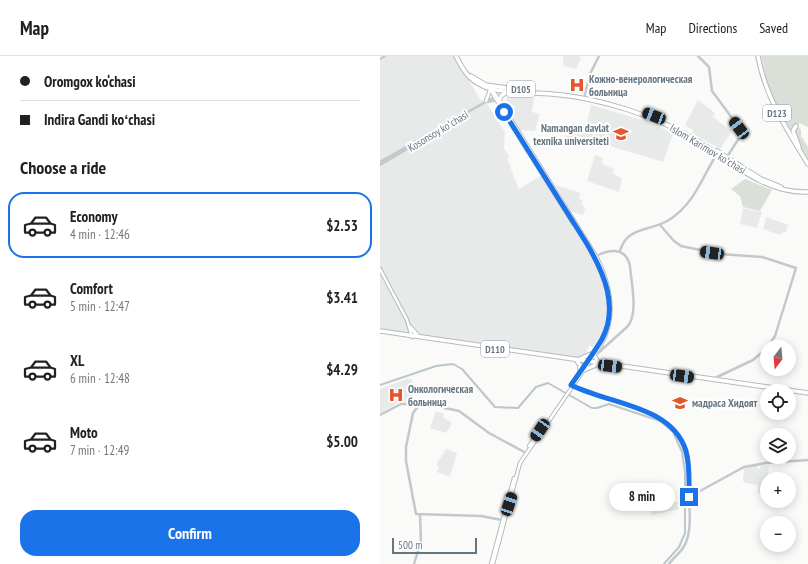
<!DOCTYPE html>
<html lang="en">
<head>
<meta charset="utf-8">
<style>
  body { margin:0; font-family:"PT Sans Narrow",sans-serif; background:#f2f2f2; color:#202124; height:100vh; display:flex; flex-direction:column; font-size:15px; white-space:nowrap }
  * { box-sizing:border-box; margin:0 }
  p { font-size:13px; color:#757577 }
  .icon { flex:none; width:22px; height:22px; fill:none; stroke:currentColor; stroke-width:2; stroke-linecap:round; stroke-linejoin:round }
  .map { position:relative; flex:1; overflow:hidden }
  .sheet { display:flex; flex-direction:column; background:#fff; width:380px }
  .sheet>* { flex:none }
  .hud { display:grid; align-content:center; height:88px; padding:0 20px; background:#fff }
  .needle { width:26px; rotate:196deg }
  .fabs { position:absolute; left:380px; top:284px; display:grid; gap:8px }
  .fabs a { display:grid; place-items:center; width:36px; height:36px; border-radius:50%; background:#fff; box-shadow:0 2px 10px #0003; font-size:20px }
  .scale { position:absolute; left:12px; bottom:10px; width:85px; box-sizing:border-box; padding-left:4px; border:2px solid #657683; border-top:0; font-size:11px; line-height:14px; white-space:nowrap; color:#657683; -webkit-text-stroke:3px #fff; paint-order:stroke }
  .end { position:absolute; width:18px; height:18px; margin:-9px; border:5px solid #1a73e8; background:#fff; box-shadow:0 0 0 2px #fff }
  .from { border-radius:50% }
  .bubble { position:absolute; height:28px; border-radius:14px; background:#fff; box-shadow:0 2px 10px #0003; font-size:13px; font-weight:700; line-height:28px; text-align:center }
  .car { position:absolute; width:12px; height:24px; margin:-12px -6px; border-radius:5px; box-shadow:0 0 3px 1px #0007; background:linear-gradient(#222 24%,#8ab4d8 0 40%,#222 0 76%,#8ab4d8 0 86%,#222 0) }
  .hud b { display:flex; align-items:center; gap:14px; height:38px; font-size:15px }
  .hud b+b { border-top:1px solid #e0e0e0 }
  .hud i { width:10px; height:10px; background:#202124 }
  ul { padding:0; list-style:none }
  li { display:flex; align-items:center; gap:12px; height:66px; margin:0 8px 6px; padding:0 12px; border:2px solid transparent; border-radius:16px }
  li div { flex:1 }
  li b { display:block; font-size:15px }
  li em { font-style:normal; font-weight:700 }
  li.current { border-color:#1a73e8 }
  li>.icon { width:36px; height:36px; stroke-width:1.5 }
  h2 { padding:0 20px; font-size:18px; line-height:48px }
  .cta { display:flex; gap:8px; margin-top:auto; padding:8px 20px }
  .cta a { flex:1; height:46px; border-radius:16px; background:#1a73e8; color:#fff; font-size:16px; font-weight:700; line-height:46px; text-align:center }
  header { display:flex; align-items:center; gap:24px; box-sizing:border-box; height:56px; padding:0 20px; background:#fff; border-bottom:1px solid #e0e0e0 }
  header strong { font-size:19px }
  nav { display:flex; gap:22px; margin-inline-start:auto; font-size:14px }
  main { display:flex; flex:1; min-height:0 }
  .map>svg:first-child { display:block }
  .built { fill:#e8e9e9 }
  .green { fill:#dadfd7 }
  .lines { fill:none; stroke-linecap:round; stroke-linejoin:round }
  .canal { stroke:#bbc7cb; stroke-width:2 }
  .secondary-casing { stroke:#b3babf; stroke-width:4.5 }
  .primary-casing { stroke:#b5babe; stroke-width:5.5 }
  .tertiary { stroke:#c3c8cc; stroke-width:2.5 }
  .secondary { stroke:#fff; stroke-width:2.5 }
  .primary { stroke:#fff; stroke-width:3.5 }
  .route { stroke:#1a73e8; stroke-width:5 }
  .labels { text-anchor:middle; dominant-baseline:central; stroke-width:4; stroke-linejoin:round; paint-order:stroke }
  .shield { fill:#fff; stroke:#939fa8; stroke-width:1 }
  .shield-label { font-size:10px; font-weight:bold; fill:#657683 }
  .poi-label { font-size:11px; font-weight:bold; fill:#657683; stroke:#fff; text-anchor:start }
  .street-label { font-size:11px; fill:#657683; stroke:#fff }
</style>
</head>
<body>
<header>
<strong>Map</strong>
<nav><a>Map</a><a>Directions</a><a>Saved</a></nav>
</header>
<main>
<section class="sheet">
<div class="hud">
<b><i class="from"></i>Oromgox ko‘chasi</b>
<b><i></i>Indira Gandi koʻchasi</b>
</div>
<h2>Choose a ride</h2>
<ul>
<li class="current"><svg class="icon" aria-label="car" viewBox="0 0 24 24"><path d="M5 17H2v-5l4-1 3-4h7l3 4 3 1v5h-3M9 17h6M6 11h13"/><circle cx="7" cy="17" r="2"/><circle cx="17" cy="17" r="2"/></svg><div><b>Economy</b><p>4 min · 12:46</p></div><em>$2.53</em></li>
<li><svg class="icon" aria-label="car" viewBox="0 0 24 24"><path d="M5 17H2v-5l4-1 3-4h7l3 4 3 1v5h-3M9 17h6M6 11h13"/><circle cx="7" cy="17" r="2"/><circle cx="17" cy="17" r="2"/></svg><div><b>Comfort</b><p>5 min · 12:47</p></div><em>$3.41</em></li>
<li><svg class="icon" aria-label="car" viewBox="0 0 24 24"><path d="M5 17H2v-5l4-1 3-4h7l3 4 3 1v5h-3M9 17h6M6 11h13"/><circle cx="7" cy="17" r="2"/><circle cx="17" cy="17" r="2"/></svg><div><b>XL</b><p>6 min · 12:48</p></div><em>$4.29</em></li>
<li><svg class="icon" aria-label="car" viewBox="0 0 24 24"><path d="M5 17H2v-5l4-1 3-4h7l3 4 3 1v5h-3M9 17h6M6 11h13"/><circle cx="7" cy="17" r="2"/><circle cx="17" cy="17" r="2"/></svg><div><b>Moto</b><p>7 min · 12:49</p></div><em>$5.00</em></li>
</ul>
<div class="cta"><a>Confirm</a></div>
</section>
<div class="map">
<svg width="428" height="508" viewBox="0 0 428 508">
  <rect width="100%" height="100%" fill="#fafaf8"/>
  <g class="built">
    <path d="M 7,0 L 75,0 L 99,42 L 107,48 L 125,76 L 124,93 L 130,101 L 127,103 L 131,110 L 130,111 L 139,133 L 162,119 L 220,214 L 227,240 L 227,255 L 223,276 L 213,292 L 209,289 L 205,300 L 198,302 L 0,273 L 0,5 Z"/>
    <path d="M 183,0 L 199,0 L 201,2 L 196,13 L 183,10 Z"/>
    <path d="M 127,40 L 154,42 L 152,56 L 160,58 L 155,75 L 139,74 L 125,52 Z"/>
    <path d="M 318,44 L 335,57 L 333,61 L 352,75 L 340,93 L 312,77 L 313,74 L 305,69 Z"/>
    <path d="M 211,49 L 262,64 L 293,77 L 283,106 L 197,80 L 195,87 L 184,84 L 186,79 L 188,80 L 192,67 L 203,70 L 207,67 Z"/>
    <path d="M 215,99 L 223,102 L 222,108 L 234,113 L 233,117 L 242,123 L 239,136 L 207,125 Z"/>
    <path d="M 176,129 L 200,137 L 199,143 L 203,144 L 202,148 L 205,153 L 203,159 L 190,155 Z"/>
    <path d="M 363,152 L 382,156 L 377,172 L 360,168 Z"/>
    <path d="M 386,161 L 408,169 L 406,176 L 403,176 L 400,179 L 383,173 Z"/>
    <path d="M 27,323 L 32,323 L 33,345 L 18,347 L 0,357 L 0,333 Z"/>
    <path d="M 56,355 L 64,358 L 63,362 L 70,365 L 72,368 L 66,377 L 50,372 Z"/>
    <path d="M 66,393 L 77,397 L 70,421 L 57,416 L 59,410 L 56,409 Z"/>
    <path d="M 389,409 L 385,438 L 378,437 L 378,429 L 366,427 L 363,425 L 364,413 L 372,410 L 378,410 L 378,413 L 380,413 L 380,410 Z"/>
    <path d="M 288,444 L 291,446 L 300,446 L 299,453 L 272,459 L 270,452 Z"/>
  </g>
  <g class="green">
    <path d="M 381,0 L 428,0 L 428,71 L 419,67 L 418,70 L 421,74 L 421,80 L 428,91 L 428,103 L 398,52 L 387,27 Z"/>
    <path d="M 365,123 L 392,134 L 380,155 L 363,151 L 360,140 L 351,133 Z"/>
  </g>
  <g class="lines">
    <path class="canal" d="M 0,329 L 56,310 L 73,308 L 82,313 L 115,351 L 138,352 L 156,331 L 168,327 L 212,352 L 217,352 L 229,348 L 280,365 L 293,376 L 302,396 L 305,416 L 305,477 L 299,491 L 284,508"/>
    <g class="secondary-casing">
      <g id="secondary">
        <path d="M 110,33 L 119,48"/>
        <path d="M 112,33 L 216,200 C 231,229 237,260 221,289 L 140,407 L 113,508"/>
        <path d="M 106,45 L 110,34"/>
        <path d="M 131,68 L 193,167"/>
        <path d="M 0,213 L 27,264 L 32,281"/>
        <path d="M 201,314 C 207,304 216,294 222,283 C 239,251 223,215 206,186"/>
        <path d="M 149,390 L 162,371"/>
        <path d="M 111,508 L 134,422"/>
      </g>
    </g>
    <g class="primary-casing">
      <g id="primary">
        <path d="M 76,0 C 82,12 88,23 101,29 C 117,38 152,36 172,38 C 198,40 224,46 249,54 C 273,62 296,72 318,85 C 352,106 385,138 428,136"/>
        <path d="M 378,0 C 385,40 407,74 428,108"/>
        <path d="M 91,20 L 106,29 L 127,32"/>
        <path d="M 119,46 L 121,40 L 128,35"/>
        <path d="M 416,70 L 413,75 L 419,91"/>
        <path d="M 337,95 L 381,123 L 401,131"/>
        <path d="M 30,271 L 38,280"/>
        <path d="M 0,275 L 428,337"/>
        <path d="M 214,299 L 218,306"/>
        <path d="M 200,303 L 211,298"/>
        <path d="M 197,305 L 200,309 L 200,315"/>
        <path d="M 202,315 L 218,308"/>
      </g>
    </g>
    <g class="tertiary">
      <path d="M 318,0 L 329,11 L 332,35 L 361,74 L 361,79 L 347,101"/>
      <path d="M 0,3 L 5,0"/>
      <path d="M 204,42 L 210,18 L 219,0"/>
      <path d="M 108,46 L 116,44"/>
      <path d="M 0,106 L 116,40"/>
      <path d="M 0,109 L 86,58"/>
      <path d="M 280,169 L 294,185 L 301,190 L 340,198 L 382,201 L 416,212 L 395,280 L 388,291"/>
      <path d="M 240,195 C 247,170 269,176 289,164 C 315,147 321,123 337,98"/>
      <path d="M 214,299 L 217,298 L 247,271 C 259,258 251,226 250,210 C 246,191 230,193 216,200"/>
      <path d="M 334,324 L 335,322 L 373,304 L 387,292"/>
      <path d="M 191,329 C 256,361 309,341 309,436 C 309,453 313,477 303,492 C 299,498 293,502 289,508"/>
      <path d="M 39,349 L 33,357 L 26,391 L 26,405 L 36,458 L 101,460 L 122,464"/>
      <path d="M 0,359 L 21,348 L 46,348 L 79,355 L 109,377 L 146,397"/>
      <path d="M 309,441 L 364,411 L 386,407 L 428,404"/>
      <path d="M 34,508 L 41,485 L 40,460"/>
    </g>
    <use href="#secondary" class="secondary"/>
    <use href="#primary" class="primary"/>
  </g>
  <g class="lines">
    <path class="route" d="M 124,56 L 207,188 C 224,217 239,251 222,283 C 213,299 201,314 191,329 C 228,348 292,349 306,395 C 310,409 309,426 309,441"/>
  </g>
  <defs>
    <g id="hospital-bare" transform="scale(1.2)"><path d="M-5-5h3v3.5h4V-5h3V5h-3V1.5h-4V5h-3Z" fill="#e4572e" stroke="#fff" stroke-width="2.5" paint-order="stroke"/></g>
    <g id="university-bare" transform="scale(1.2)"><path d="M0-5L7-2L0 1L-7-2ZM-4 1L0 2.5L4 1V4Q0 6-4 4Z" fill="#e4572e" stroke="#fff" stroke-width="2.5" paint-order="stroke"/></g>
  </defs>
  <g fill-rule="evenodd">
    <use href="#hospital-bare" x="197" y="29"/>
    <use href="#university-bare" x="241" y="78"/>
    <use href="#hospital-bare" x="16" y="339"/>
    <use href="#university-bare" x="300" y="347"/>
  </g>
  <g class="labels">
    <g class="shield">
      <rect x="127" y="25" width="28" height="16" rx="3"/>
      <rect x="383" y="49" width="28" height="16" rx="3"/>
      <rect x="101" y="285" width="28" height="16" rx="3"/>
    </g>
    <g class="shield-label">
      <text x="141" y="33">D105</text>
      <text x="397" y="57">D123</text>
      <text x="115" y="293">D110</text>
    </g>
    <g class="poi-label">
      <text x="209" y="23">Кожно-венерологическая<tspan x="209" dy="13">больница</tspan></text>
      <text x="229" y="72" text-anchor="end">Namangan davlat<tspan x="229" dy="13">texnika universiteti</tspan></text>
      <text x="28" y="333">Онкологическая<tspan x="28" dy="13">больница</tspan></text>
      <text x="312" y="347">мадраса Хидоят</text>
    </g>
    <g class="street-label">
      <text transform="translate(58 75) rotate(-31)">Kosonsoy koʻchasi</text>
      <text transform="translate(328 93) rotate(31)">Islom Karimov koʻchasi</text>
    </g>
  </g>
</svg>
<div class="fabs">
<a><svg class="needle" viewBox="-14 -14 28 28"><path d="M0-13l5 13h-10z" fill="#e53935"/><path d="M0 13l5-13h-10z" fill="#757577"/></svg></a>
<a><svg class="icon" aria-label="locate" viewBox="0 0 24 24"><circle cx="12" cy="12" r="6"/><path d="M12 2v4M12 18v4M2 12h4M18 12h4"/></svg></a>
<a><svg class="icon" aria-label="layers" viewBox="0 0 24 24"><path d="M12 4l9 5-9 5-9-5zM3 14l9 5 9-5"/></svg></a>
<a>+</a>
<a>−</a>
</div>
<div class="scale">500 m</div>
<i class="end from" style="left:124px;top:56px"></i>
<i class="end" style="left:309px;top:441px"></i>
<div class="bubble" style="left:229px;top:427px;width:66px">8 min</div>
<i class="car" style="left:274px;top:60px;rotate:291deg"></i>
<i class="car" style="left:359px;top:72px;rotate:323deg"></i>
<i class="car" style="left:332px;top:197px;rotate:278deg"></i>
<i class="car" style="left:230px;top:310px;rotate:97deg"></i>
<i class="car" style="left:302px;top:320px;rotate:98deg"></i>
<i class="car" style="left:160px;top:374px;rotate:214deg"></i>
<i class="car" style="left:129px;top:448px;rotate:18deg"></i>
</div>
</main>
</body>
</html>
